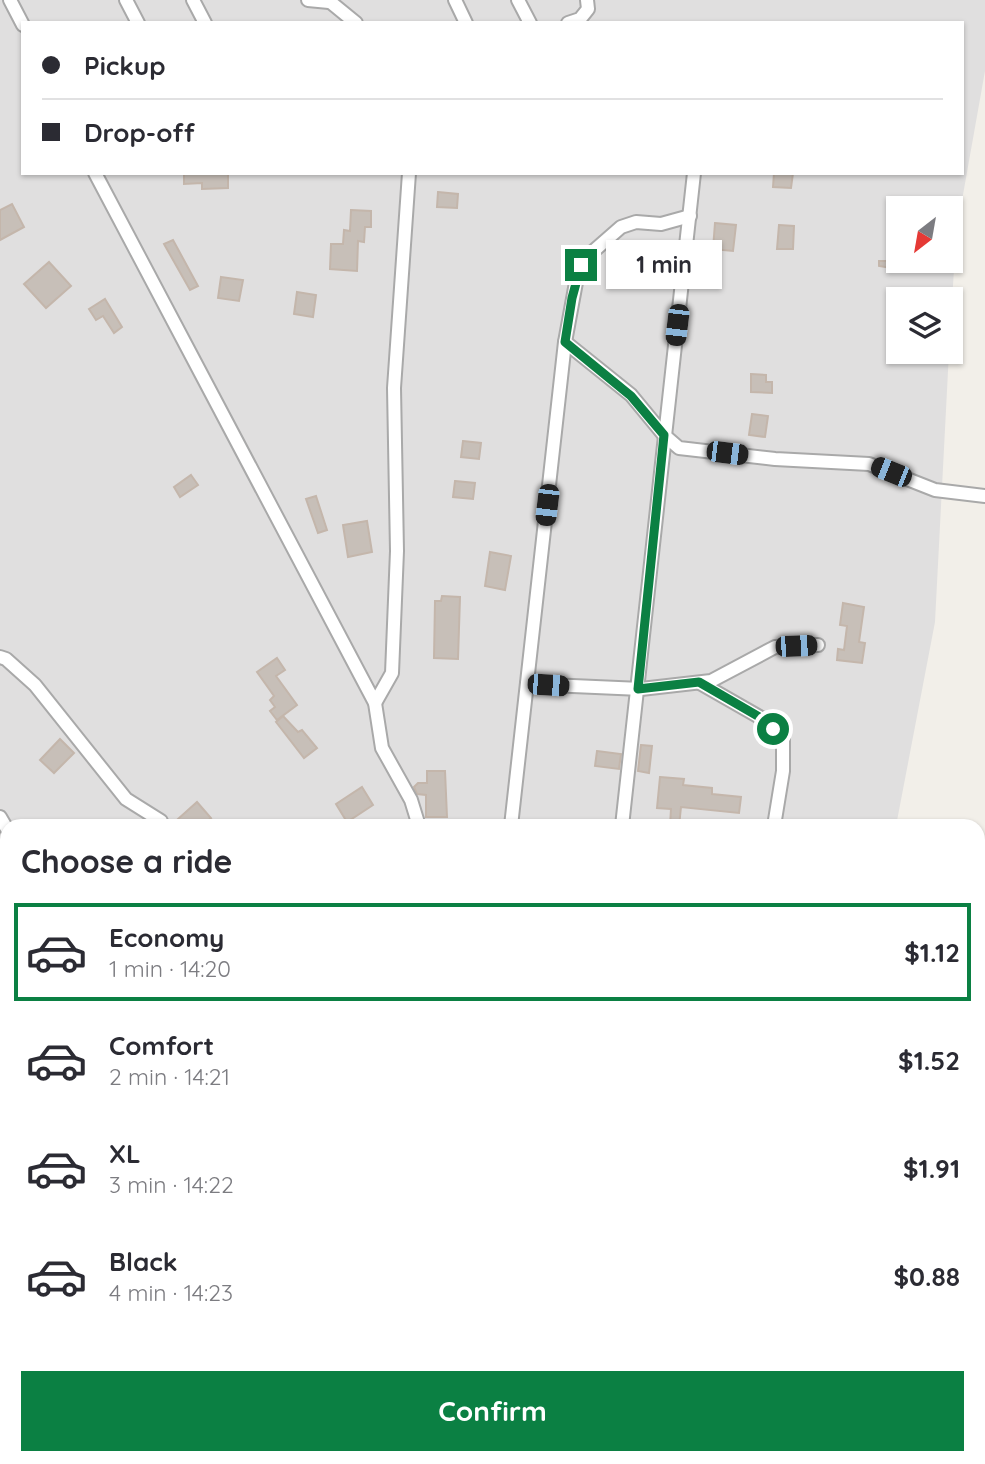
<!DOCTYPE html>
<html lang="en">
<head>
<meta charset="utf-8">
<style>
  body { margin:0; font-family:Quicksand,sans-serif; background:#f2f2f3; color:#2b2b33; height:100vh; display:flex; flex-direction:column; font-size:26px; white-space:nowrap }
  * { box-sizing:border-box; margin:0 }
  p { font-size:23px; color:#7c7c81 }
  .icon { flex:none; width:38px; height:38px; fill:none; stroke:currentColor; stroke-width:2; stroke-linecap:round; stroke-linejoin:round }
  .map { position:relative; flex:1; overflow:hidden }
  .details { position:absolute; left:0px; top:819px; width:985px; height:646px; display:flex; flex-direction:column; background:#fff; border-radius:21px 21px 0 0; box-shadow:0 2px 5px #0004 }
  .details>* { flex:none }
  .top-card { position:absolute; left:21px; top:21px; width:943px; height:154px; border-radius:0px; box-shadow:0 2px 5px #0004; display:grid; align-content:center; height:154px; padding:0 21px; background:#fff }
  .needle { width:46px; rotate:211deg }
  .controls { position:absolute; left:886px; top:196px; display:grid; gap:14px }
  .controls a { display:grid; place-items:center; width:77px; height:77px; border-radius:0px; background:#fff; box-shadow:0 2px 5px #0004; font-size:35px }
  .end { position:absolute; width:32px; height:32px; margin:-16px; border:9px solid #0b8043; background:#fff; box-shadow:0 0 0 4px #fff }
  .from { border-radius:50% }
  .bubble { position:absolute; height:49px; border-radius:0px; background:#fff; box-shadow:0 2px 5px #0004; font-size:23px; font-weight:700; line-height:49px; text-align:center }
  .car { position:absolute; width:21px; height:42px; margin:-21px -10px; border-radius:9px; box-shadow:0 0 5px 2px #0007; background:linear-gradient(#222 24%,#8ab4d8 0 40%,#222 0 76%,#8ab4d8 0 86%,#222 0) }
  .top-card b { display:flex; align-items:center; gap:24px; height:66px; font-size:26px }
  .top-card b+b { border-top:2px solid #e1e1e2 }
  .top-card i { width:18px; height:18px; background:#2b2b33 }
  ul { padding:0; list-style:none }
  li { display:flex; align-items:center; gap:21px; height:98px; margin:0 14px 10px; padding:0 7px; border:4px solid transparent; border-radius:0px }
  li div { flex:1 }
  li b { display:block; font-size:26px }
  li em { font-style:normal; font-weight:700 }
  li.active { border-color:#0b8043 }
  li>.icon { width:63px; height:63px; stroke-width:1.5 }
  h2 { padding:0 21px; font-size:32px; line-height:84px }
  .button { display:flex; gap:14px; margin-top:auto; padding:14px 21px }
  .button a { flex:1; height:80px; border-radius:0px; background:#0b8043; color:#fff; font-size:28px; font-weight:700; line-height:80px; text-align:center }
  .map>svg:first-child { display:block }
  .residential { fill:#e0dfdf; fill-rule:evenodd }
  .lines { fill:none; stroke-linecap:round; stroke-linejoin:round }
  .stream { stroke:#aad3df; stroke-width:3.5 }
  .building { fill:#c7bfb8; stroke:#c4b6ab; stroke-width:2 }
  .street-casing { stroke:#a9a9a9; stroke-width:16 }
  .path { stroke:#fa8072; stroke-width:2; stroke-dasharray:3.5 3.5; stroke-linecap:butt }
  .street { stroke:#fff; stroke-width:12 }
  .route { stroke:#0b8043; stroke-width:9 }
</style>
</head>
<body>
<div class="map">
<svg width="985" height="1464" viewBox="0 0 985 1464">
  <rect width="100%" height="100%" fill="#f2efe9"/>
  <path class="residential" d="M 0,0 L 985,0 L 985,71 L 956,234 L 950,337 L 950,299 L 898,299 L 898,352 L 949,352 L 935,622 L 896,826 L 7,826 L 7,1458 L 869,1458 L 869,1464 L 0,1464 ZM 23,23 L 962,23 L 962,173 L 23,173 ZM 898,208 L 950,208 L 950,261 L 898,261 Z"/>
  <g class="lines">
    <g class="stream">
      <path d="M 891,1458 L 894,1464"/>
      <path d="M 836,1464 L 838,1458"/>
    </g>
  </g>
  <g class="building">
    <path d="M 184,173 L 228,173 L 228,188 L 202,189 L 202,183 L 184,184 Z"/>
    <path d="M 774,173 L 793,173 L 791,188 L 773,187 Z"/>
    <path d="M 438,192 L 458,194 L 457,208 L 437,207 Z"/>
    <path d="M 12,204 L 24,227 L 0,240 L 0,210 Z"/>
    <path d="M 351,210 L 371,211 L 371,227 L 365,227 L 364,242 L 358,241 L 357,271 L 330,269 L 331,244 L 343,244 L 344,230 L 350,231 Z"/>
    <path d="M 715,223 L 736,225 L 733,251 L 713,249 Z"/>
    <path d="M 779,225 L 794,226 L 793,249 L 777,249 Z"/>
    <path d="M 173,240 L 198,286 L 190,290 L 164,244 Z"/>
    <path d="M 893,240 L 898,240 L 898,261 L 910,261 L 909,271 L 879,266 L 879,261 L 889,261 Z"/>
    <path d="M 49,262 L 71,286 L 46,308 L 24,284 Z"/>
    <path d="M 221,277 L 243,280 L 239,301 L 218,298 Z"/>
    <path d="M 297,292 L 316,295 L 313,317 L 294,314 Z"/>
    <path d="M 105,299 L 122,327 L 114,333 L 103,316 L 96,320 L 89,309 Z"/>
    <path d="M 751,374 L 766,375 L 766,382 L 772,382 L 772,393 L 751,392 Z"/>
    <path d="M 752,414 L 768,416 L 765,437 L 749,435 Z"/>
    <path d="M 463,441 L 481,443 L 479,459 L 461,457 Z"/>
    <path d="M 191,475 L 198,485 L 180,497 L 174,487 Z"/>
    <path d="M 455,481 L 475,483 L 473,499 L 453,497 Z"/>
    <path d="M 316,496 L 327,530 L 318,533 L 306,499 Z"/>
    <path d="M 367,521 L 372,552 L 348,557 L 343,525 Z"/>
    <path d="M 490,552 L 511,556 L 505,590 L 485,586 Z"/>
    <path d="M 442,596 L 460,597 L 458,659 L 434,658 L 435,601 L 441,601 Z"/>
    <path d="M 843,603 L 864,607 L 859,642 L 865,643 L 862,663 L 837,660 L 838,649 L 844,650 L 847,626 L 840,625 Z"/>
    <path d="M 277,658 L 285,670 L 276,676 L 297,705 L 277,720 L 270,711 L 275,707 L 270,700 L 274,696 L 257,672 Z"/>
    <path d="M 283,716 L 298,732 L 302,730 L 317,748 L 304,758 L 276,722 Z"/>
    <path d="M 60,739 L 74,753 L 54,773 L 40,760 Z"/>
    <path d="M 641,745 L 652,746 L 649,773 L 638,771 Z"/>
    <path d="M 597,751 L 621,754 L 619,769 L 595,766 Z"/>
    <path d="M 427,771 L 445,771 L 447,817 L 426,817 L 426,795 L 417,794 L 414,787 L 418,783 L 427,783 Z"/>
    <path d="M 660,777 L 684,779 L 683,785 L 712,788 L 712,794 L 741,797 L 739,813 L 681,807 L 679,826 L 670,826 L 671,809 L 657,808 Z"/>
    <path d="M 362,787 L 373,805 L 347,822 L 336,804 Z"/>
    <path d="M 197,802 L 211,818 L 201,826 L 185,826 L 178,819 Z"/>
  </g>
  <g class="lines">
    <g class="street-casing">
      <g id="street">
        <path d="M 10,0 L 23,25"/>
        <path d="M 126,0 L 138,23"/>
        <path d="M 193,0 L 205,23"/>
        <path d="M 308,0 L 329,2"/>
        <path d="M 328,0 L 356,23"/>
        <path d="M 455,0 L 466,23"/>
        <path d="M 518,0 L 530,23"/>
        <path d="M 568,23 L 580,19 L 588,9 L 587,0"/>
        <path d="M 95,173 L 375,703 L 382,748 L 411,800 L 419,826"/>
        <path d="M 565,342 L 631,395 L 664,435 L 679,448 L 775,459 L 869,464 L 935,490 L 985,496"/>
        <path d="M 0,657 L 6,659 L 35,685 L 126,799 L 161,821"/>
        <path d="M 700,683 L 763,719 L 783,738 L 783,771 L 774,826"/>
        <path d="M 527,684 L 641,689 L 711,681 L 775,647 L 818,645"/>
        <path d="M 375,703 L 392,673 L 397,551 L 394,388 L 409,173"/>
        <path d="M 0,817 L 7,829"/>
        <path d="M 511,826 L 565,342 L 577,277 L 589,255 L 621,227 L 636,222 L 661,224 L 690,216"/>
        <path d="M 622,826 L 694,173"/>
        <path d="M 0,1194 L 7,1208"/>
        <path d="M 0,1268 L 7,1255"/>
        <path d="M 149,1458 L 153,1464"/>
        <path d="M 487,1458 L 498,1464"/>
        <path d="M 770,1458 L 780,1464"/>
        <path d="M 237,1464 L 238,1458"/>
        <path d="M 586,1464 L 589,1458"/>
      </g>
    </g>
    <g class="path">
      <path d="M 931,1458 L 937,1464"/>
      <path d="M 0,1463 L 1,1464"/>
    </g>
    <use href="#street" class="street"/>
  </g>
  <g class="lines">
    <path class="route" d="M 581,265 L 572,298 L 565,342 L 631,396 L 664,435 L 638,689 L 699,682 L 763,719 L 773,729"/>
  </g>
</svg>
<div class="controls">
<a><svg class="needle" viewBox="-14 -14 28 28"><path d="M0-13l5 13h-10z" fill="#e53935"/><path d="M0 13l5-13h-10z" fill="#7c7c81"/></svg></a>
<a><svg class="icon" aria-label="layers" viewBox="0 0 24 24"><path d="M12 4l9 5-9 5-9-5zM3 14l9 5 9-5"/></svg></a>
</div>
<i class="end from" style="left:773px;top:729px"></i>
<i class="end" style="left:581px;top:265px"></i>
<div class="bubble" style="left:606px;top:240px;width:116px">1 min</div>
<i class="car" style="left:677px;top:325px;rotate:187deg"></i>
<i class="car" style="left:727px;top:453px;rotate:97deg"></i>
<i class="car" style="left:891px;top:472px;rotate:292deg"></i>
<i class="car" style="left:547px;top:505px;rotate:187deg"></i>
<i class="car" style="left:796px;top:646px;rotate:88deg"></i>
<i class="car" style="left:548px;top:685px;rotate:94deg"></i>
<div class="top-card">
<b><i class="from"></i>Pickup</b>
<b><i></i>Drop-off</b>
</div>
<section class="details">
<h2>Choose a ride</h2>
<ul>
<li class="active"><svg class="icon" aria-label="car" viewBox="0 0 24 24"><path d="M5 17H2v-5l4-1 3-4h7l3 4 3 1v5h-3M9 17h6M6 11h13"/><circle cx="7" cy="17" r="2"/><circle cx="17" cy="17" r="2"/></svg><div><b>Economy</b><p>1 min · 14:20</p></div><em>$1.12</em></li>
<li><svg class="icon" aria-label="car" viewBox="0 0 24 24"><path d="M5 17H2v-5l4-1 3-4h7l3 4 3 1v5h-3M9 17h6M6 11h13"/><circle cx="7" cy="17" r="2"/><circle cx="17" cy="17" r="2"/></svg><div><b>Comfort</b><p>2 min · 14:21</p></div><em>$1.52</em></li>
<li><svg class="icon" aria-label="car" viewBox="0 0 24 24"><path d="M5 17H2v-5l4-1 3-4h7l3 4 3 1v5h-3M9 17h6M6 11h13"/><circle cx="7" cy="17" r="2"/><circle cx="17" cy="17" r="2"/></svg><div><b>XL</b><p>3 min · 14:22</p></div><em>$1.91</em></li>
<li><svg class="icon" aria-label="car" viewBox="0 0 24 24"><path d="M5 17H2v-5l4-1 3-4h7l3 4 3 1v5h-3M9 17h6M6 11h13"/><circle cx="7" cy="17" r="2"/><circle cx="17" cy="17" r="2"/></svg><div><b>Black</b><p>4 min · 14:23</p></div><em>$0.88</em></li>
</ul>
<div class="button"><a>Confirm</a></div>
</section>
</div>
</body>
</html>
